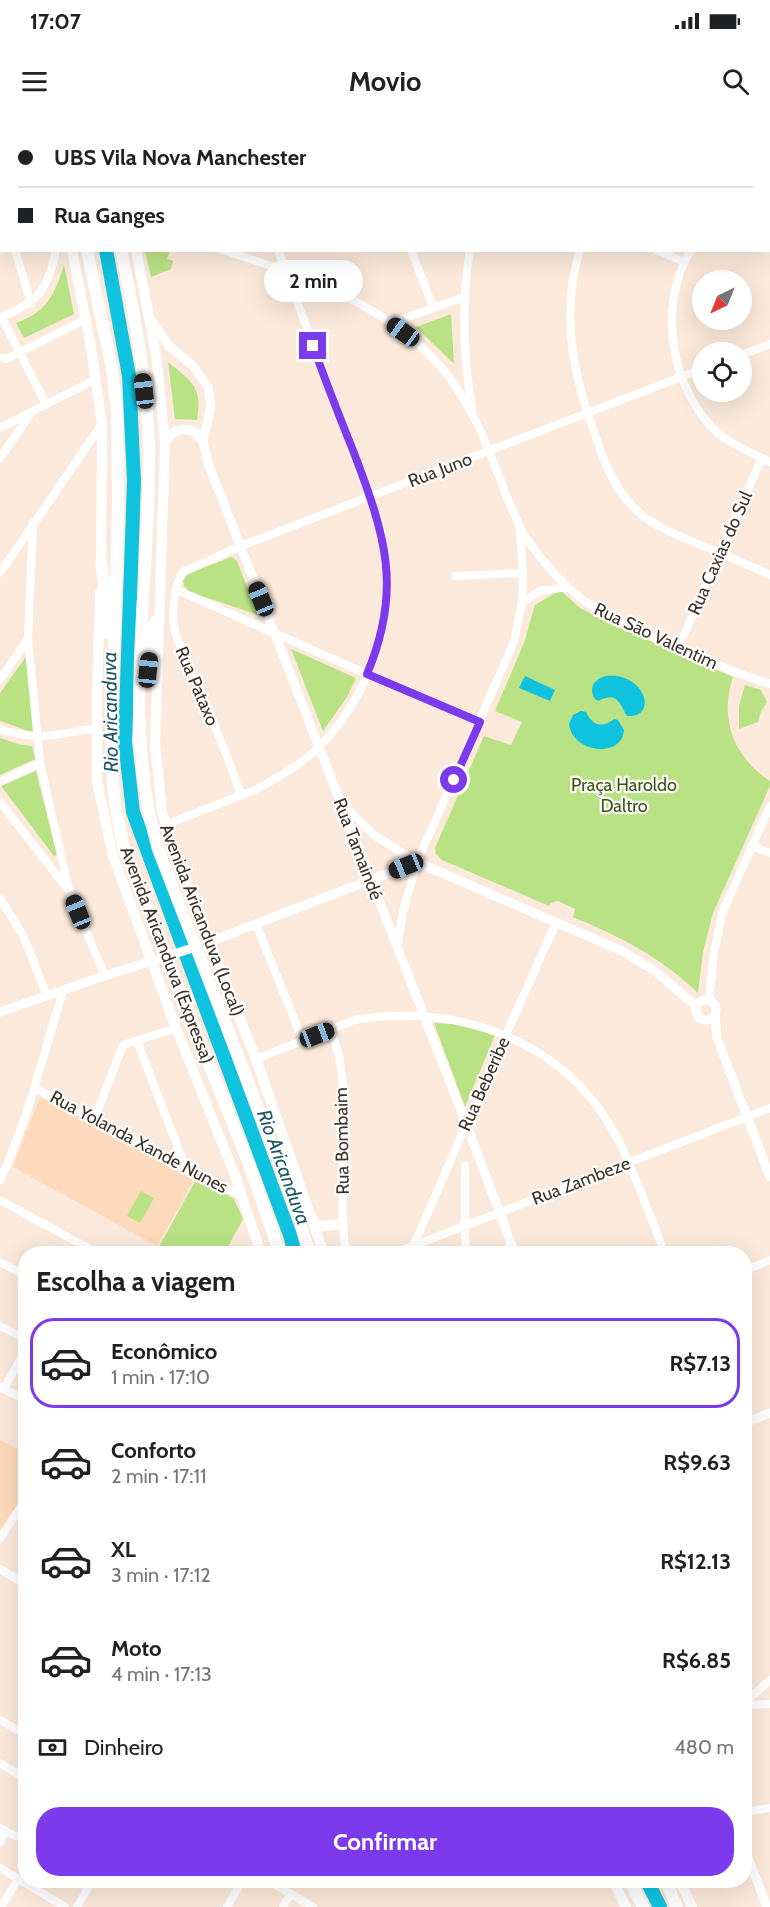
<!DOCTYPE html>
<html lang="pt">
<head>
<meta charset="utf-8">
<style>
  body { margin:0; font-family:Cabin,sans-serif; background:#f2f2f2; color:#202124; height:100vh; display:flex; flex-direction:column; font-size:22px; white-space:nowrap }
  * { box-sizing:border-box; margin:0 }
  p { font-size:20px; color:#757577 }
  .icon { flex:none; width:33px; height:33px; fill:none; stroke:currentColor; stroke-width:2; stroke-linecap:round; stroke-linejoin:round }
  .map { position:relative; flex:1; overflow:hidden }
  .panel { position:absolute; left:18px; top:1126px; width:734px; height:642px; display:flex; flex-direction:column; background:#fff; border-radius:24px; box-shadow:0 6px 24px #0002 }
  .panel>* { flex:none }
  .banner { position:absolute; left:0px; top:0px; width:771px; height:132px; box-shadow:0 6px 24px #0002; display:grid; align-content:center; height:132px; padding:0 18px; background:#fff }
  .needle { width:39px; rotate:223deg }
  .tools { position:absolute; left:692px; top:150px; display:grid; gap:12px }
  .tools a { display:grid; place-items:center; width:60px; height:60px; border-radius:50%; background:#fff; box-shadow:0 6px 24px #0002; font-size:30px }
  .end { position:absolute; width:27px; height:27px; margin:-14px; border:8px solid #7c3aed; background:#fff; box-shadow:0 0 0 3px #fff }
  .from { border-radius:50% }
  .bubble { position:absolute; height:42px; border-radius:21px; background:#fff; box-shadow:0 6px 24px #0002; font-size:20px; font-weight:800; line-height:42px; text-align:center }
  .car { position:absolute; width:18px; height:36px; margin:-18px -9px; border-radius:8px; box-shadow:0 0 4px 2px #0007; background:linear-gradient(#222 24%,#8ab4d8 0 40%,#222 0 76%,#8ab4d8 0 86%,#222 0) }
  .banner b { display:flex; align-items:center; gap:21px; height:57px; font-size:22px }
  .banner b+b { border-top:2px solid #e0e0e0 }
  .banner i { width:15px; height:15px; background:#202124 }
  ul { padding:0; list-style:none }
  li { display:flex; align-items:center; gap:18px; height:90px; margin:0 12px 9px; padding:0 6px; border:3px solid transparent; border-radius:24px }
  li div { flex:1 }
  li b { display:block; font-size:22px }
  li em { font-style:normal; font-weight:800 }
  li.active { border-color:#7c3aed }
  li>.icon { width:54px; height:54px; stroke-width:1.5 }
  h2 { padding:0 18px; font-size:27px; line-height:72px }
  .pay { display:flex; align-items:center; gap:15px; height:66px; padding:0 18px; font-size:22px }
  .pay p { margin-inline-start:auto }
  .primary-button { display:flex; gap:12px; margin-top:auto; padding:12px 18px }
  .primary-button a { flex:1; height:69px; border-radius:24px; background:#7c3aed; color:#fff; font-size:24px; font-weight:800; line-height:69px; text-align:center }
  .status { display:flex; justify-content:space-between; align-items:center; height:42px; padding:0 30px; background:#fff; direction:ltr }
  .status svg { height:16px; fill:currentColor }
  header { display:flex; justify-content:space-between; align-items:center; height:78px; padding:0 18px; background:#fff; font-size:27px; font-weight:800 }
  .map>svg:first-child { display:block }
  .built { fill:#fddabb }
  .green { fill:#b8e284 }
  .water { fill:#0fc3df }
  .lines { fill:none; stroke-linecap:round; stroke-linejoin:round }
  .river { stroke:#0fc3df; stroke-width:14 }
  .minor { stroke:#fff; stroke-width:8 }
  .tertiary { stroke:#fff; stroke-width:9 }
  .secondary { stroke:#fff; stroke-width:10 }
  .trunk { stroke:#fff; stroke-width:12 }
  .route { stroke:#7c3aed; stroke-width:8 }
  .labels { text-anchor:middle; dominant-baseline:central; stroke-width:4.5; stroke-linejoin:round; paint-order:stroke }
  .street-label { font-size:18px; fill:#3d3228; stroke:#fff }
  .park-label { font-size:18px; fill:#3b5512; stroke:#fff }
  .water-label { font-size:20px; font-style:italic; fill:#1d5a66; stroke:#fff }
</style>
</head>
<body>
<div class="status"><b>17:07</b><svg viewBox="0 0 49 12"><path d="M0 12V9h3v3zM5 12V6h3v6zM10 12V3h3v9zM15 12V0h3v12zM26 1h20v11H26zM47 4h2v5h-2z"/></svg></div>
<header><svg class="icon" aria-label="menu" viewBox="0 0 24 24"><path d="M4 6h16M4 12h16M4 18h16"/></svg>Movio<svg class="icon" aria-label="search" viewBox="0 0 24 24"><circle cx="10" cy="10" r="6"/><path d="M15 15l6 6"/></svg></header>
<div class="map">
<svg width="770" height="1787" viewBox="0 0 770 1787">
  <rect width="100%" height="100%" fill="#fbeadb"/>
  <g class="built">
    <path d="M 40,977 L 194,1060 L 157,1126 L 13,1047 Z"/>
    <path d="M 0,1320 L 26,1333 L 25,1372 L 0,1412 Z"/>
  </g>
  <g class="green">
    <path d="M 145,131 L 170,131 L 167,139 L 173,141 L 171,149 L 151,157 Z"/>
    <path d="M 64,145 L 74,194 L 24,218 L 16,203 C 47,192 55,174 64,145 Z"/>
    <path d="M 451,194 L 454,244 L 416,207 Z"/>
    <path d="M 168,242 C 191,261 203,267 197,300 L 175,299 Z"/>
    <path d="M 232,437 L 237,441 L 258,495 L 190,472 L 184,466 L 183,460 L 189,453 Z"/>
    <path d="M 560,470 L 580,488 L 606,502 L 733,557 C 719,598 733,637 770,661 L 770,666 L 713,793 L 703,832 L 698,873 C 659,836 623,818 573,797 L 575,789 L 558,781 L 551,783 L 549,786 L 442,740 L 436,734 L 435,728 L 484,616 L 511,625 L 522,602 L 495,591 L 524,523 L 535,485 Z"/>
    <path d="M 291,529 L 356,558 L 347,577 L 323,611 Z"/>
    <path d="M 25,538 L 27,538 L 34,613 L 0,601 L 0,573 Z"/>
    <path d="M 745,565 L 761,570 L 767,582 L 761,591 L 758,602 L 739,609 L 739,586 Z"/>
    <path d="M 0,618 L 21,625 L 32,626 L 35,639 L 0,655 Z"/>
    <path d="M 36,651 L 57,735 L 54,736 L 1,666 Z"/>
    <path d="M 434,903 L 465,905 L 495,915 L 465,987 Z"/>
    <path d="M 197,1058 L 234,1079 L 243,1099 L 224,1134 L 155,1134 Z"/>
    <path d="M 141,1071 L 154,1078 L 140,1103 L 127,1096 Z"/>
  </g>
  <g class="water">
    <path d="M 525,556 L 555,570 L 550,581 L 519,568 Z"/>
    <path d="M 606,556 C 644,551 660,598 627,596 C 619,583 618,571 598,581 L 595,579 C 588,568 594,559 606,556 Z"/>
    <path d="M 581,591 L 586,592 C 592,605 602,609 614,599 L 618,600 L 624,610 C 622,639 572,633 569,604 L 573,595 Z"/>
  </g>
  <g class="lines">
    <g class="river">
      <path d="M 96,2 L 96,0"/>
      <path d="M 106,130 L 129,256 L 134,361 L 125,622 L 133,692 L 290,1115 L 295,1134"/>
      <path d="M 647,1761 L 660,1787"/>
    </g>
    <g class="minor">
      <path d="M 50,0 L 50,2"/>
      <path d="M 226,0 L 227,2"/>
      <path d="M 359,0 L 359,2"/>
      <path d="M 349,2 L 353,0"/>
      <path d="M 525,2 L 526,0"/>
      <path d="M 669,2 L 671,0"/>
      <path d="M 15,130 L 31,183"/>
      <path d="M 223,130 C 305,157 382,181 441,247 C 480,292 495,352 519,405 C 524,417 534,429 542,439 C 584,492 622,504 681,529 C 711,542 739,555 770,564"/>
      <path d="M 411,130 L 433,187"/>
      <path d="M 470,130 C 461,183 463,235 472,288"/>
      <path d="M 580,130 C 561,192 572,250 593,309 C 604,342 615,373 642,395 C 660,409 682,417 703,426 C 726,435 748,445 770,455"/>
      <path d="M 657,130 L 684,142"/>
      <path d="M 691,130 C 657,185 670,269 718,313 C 734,326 752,333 770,342"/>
      <path d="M 0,198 C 37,182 48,171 56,130"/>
      <path d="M 2,198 L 46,284"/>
      <path d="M 391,203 L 465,177"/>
      <path d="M 741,235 L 770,224"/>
      <path d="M 0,237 L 6,239 L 86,199"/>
      <path d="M 0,308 L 96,259"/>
      <path d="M 0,338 L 31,293"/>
      <path d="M 33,403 L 28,519 L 40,643 L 69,770 L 105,856"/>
      <path d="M 0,453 L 102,304"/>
      <path d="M 455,456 L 523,453"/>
      <path d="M 177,470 L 367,554 L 480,602"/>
      <path d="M 522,482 L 540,471 L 567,467"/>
      <path d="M 678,528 L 762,338"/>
      <path d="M 0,560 L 28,519"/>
      <path d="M 0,609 C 37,622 59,614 96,608"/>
      <path d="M 0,662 L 40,643"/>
      <path d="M 241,675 C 227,634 210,593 193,554 C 187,539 176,523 174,506 C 172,492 174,464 183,452 L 241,426 L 702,249"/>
      <path d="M 0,682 L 66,767"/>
      <path d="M 343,685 L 374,715 L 417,742"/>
      <path d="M 165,705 L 257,669 C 277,658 302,644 318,628 C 376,570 398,485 380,406 L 278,130"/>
      <path d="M 752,726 L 770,733"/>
      <path d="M 0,778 L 24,817 L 47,876"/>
      <path d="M 256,804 L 303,921"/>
      <path d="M 397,828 L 403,792 L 417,742 L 514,522 L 522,482 L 523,453 L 520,409"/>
      <path d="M 709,881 L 713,839 L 722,793 L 770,686"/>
      <path d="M 331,910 C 333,918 337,927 339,936 C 352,999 336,1070 346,1134"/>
      <path d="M 137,921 L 185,1046"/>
      <path d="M 256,939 L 355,900 C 458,882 566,921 616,1016 C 636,1053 649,1095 665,1134"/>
      <path d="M 35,968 L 243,1077"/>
      <path d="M 95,998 L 123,925 L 176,908"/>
      <path d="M 465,1045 L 465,1134"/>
      <path d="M 0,1060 L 11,1035 L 27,992 L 63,871"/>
      <path d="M 0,1080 L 99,1134"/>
      <path d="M 414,1125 L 475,984 L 556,803"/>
      <path d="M 392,1134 L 770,988"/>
      <path d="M 0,1142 L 26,1156"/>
      <path d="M 744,1151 L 770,1140"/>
      <path d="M 0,1206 L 26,1219"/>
      <path d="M 0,1267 L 26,1280"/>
      <path d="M 4,1269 L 26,1229"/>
      <path d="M 0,1418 L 26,1379"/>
      <path d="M 0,1449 L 26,1465"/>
      <path d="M 744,1583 L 770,1560"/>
      <path d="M 744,1585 L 770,1584"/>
      <path d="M 0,1600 L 26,1615"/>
      <path d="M 0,1643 L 26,1659"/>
      <path d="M 744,1692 L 770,1688"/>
      <path d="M 0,1708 L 15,1716"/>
      <path d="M 0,1722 L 6,1711"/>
      <path d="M 0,1748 L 65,1787"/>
      <path d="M 269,1761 L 313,1787"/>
      <path d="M 1,1787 L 18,1759"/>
      <path d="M 77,1787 L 92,1761"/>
      <path d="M 227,1787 L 242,1761"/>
      <path d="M 283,1787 L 290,1774"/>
    </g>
    <g class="tertiary">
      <path d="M 0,128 L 2,128"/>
      <path d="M 150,198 L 169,226 L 193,246 L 208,267 L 211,286 L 203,322 L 208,343 L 466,1003 L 515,1134"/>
      <path d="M 165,322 C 173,310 183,306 197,313 L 203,322"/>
      <circle cx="706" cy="890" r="10"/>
      <path d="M 0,892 L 107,855 L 196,827 L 417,742 L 622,831 L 655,851 L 697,887"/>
      <path d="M 715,894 L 717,918 L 770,1057"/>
      <path d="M 744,1303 L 770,1293"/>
      <path d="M 744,1727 L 767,1787"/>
    </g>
    <g class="secondary">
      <path d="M 752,0 L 753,2"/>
      <path d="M 761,0 L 762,2"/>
      <path d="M 122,2 L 122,0"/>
      <path d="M 150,2 L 151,0"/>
      <path d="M 770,22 L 770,23"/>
      <path d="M 770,48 L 770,49"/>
      <path d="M 72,130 L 91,228 L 102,304 L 101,448"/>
      <path d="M 136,130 L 156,234 L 165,322 L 155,625 L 162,692 L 174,733 L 256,939 L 324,1134"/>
      <path d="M 100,473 L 97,576 L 97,661 L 113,736 L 176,908 L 236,1058 L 261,1134"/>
      <path d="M 315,1104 L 325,1106 L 342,1104"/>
      <path d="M 613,1761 L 626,1787"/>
      <path d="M 680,1761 L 692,1787"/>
    </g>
    <g class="trunk">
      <path d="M 67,2 L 68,0"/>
      <path d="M 80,2 L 80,0"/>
      <path d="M 109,2 L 109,0"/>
      <path d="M 87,130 L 112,249 L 117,292 L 118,382 L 111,641 L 115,684 L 124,730 L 250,1047 L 280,1134"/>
      <path d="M 121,130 C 135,198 149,269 149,338 C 150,468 121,601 158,729 L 287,1063 L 310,1134"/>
      <path d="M 101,442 L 105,469 L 107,513"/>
      <path d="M 148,551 C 149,537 147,506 159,499"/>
      <path d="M 630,1761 L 643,1787"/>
      <path d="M 666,1761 L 677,1787"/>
    </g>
  </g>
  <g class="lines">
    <path class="route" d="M 313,226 C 326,262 340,298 354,333 C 385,415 403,469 367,554 L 480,602 L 454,660"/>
  </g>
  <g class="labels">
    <g class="street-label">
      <text transform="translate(440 350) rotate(-21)">Rua Juno</text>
      <text transform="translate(720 433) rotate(-66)">Rua Caxias do Sul</text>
      <text transform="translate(656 516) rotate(25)">Rua São Valentim</text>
      <text transform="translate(197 566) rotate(67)">Rua Pataxo</text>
      <text transform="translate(358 729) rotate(69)">Rua Tamaindé</text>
      <text transform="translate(202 800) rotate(69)">Avenida Aricanduva (Local)</text>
      <text transform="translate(167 835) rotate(69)">Avenida Aricanduva (Expressa)</text>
      <text transform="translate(484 964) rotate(-66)">Rua Beberibe</text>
      <text transform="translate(342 1021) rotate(-91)">Rua Bombaim</text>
      <text transform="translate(139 1022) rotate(28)">Rua Yolanda Xande Nunes</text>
      <text transform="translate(581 1061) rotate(-21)">Rua Zambeze</text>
    </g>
    <g class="park-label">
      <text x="624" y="665">Praça Haroldo<tspan x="624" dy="21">Daltro</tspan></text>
    </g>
    <g class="water-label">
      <text transform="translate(110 592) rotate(-91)">Rio Aricanduva</text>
      <text transform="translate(284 1047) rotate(70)">Rio Aricanduva</text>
    </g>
  </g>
</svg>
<div class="tools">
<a><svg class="needle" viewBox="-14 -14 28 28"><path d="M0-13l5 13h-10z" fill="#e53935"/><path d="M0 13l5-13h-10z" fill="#757577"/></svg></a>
<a><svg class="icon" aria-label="locate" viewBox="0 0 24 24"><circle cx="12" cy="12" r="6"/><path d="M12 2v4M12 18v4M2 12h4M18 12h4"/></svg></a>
</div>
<i class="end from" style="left:454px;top:660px"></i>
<i class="end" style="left:313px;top:226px"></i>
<div class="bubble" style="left:264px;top:140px;width:99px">2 min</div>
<i class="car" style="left:403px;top:212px;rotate:306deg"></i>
<i class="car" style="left:144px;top:271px;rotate:353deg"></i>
<i class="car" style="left:261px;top:479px;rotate:338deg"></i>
<i class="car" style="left:148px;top:550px;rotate:6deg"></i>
<i class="car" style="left:406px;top:746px;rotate:248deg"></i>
<i class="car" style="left:78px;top:792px;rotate:338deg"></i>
<i class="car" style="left:317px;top:915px;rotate:69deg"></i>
<div class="banner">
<b><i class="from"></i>UBS Vila Nova Manchester</b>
<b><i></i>Rua Ganges</b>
</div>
<section class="panel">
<h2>Escolha a viagem</h2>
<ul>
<li class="active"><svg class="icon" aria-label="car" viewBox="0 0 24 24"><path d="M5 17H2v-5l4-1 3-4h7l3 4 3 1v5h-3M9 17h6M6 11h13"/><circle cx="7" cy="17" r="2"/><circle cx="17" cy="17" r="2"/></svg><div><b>Econômico</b><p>1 min · 17:10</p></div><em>R$7.13</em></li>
<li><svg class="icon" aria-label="car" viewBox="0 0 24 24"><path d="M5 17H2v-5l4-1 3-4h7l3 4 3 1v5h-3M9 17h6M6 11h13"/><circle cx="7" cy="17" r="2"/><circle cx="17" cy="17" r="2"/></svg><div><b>Conforto</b><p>2 min · 17:11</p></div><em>R$9.63</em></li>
<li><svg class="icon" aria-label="car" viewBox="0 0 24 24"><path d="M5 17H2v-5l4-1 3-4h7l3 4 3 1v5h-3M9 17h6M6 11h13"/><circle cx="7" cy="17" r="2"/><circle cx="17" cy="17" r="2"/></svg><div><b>XL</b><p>3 min · 17:12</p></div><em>R$12.13</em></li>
<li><svg class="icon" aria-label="car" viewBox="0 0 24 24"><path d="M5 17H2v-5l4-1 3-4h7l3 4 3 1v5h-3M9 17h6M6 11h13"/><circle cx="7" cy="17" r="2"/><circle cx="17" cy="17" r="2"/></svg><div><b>Moto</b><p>4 min · 17:13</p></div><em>R$6.85</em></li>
</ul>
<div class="pay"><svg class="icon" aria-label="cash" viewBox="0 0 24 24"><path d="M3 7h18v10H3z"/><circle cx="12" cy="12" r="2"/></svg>Dinheiro<p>480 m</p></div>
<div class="primary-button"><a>Confirmar</a></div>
</section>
</div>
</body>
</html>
